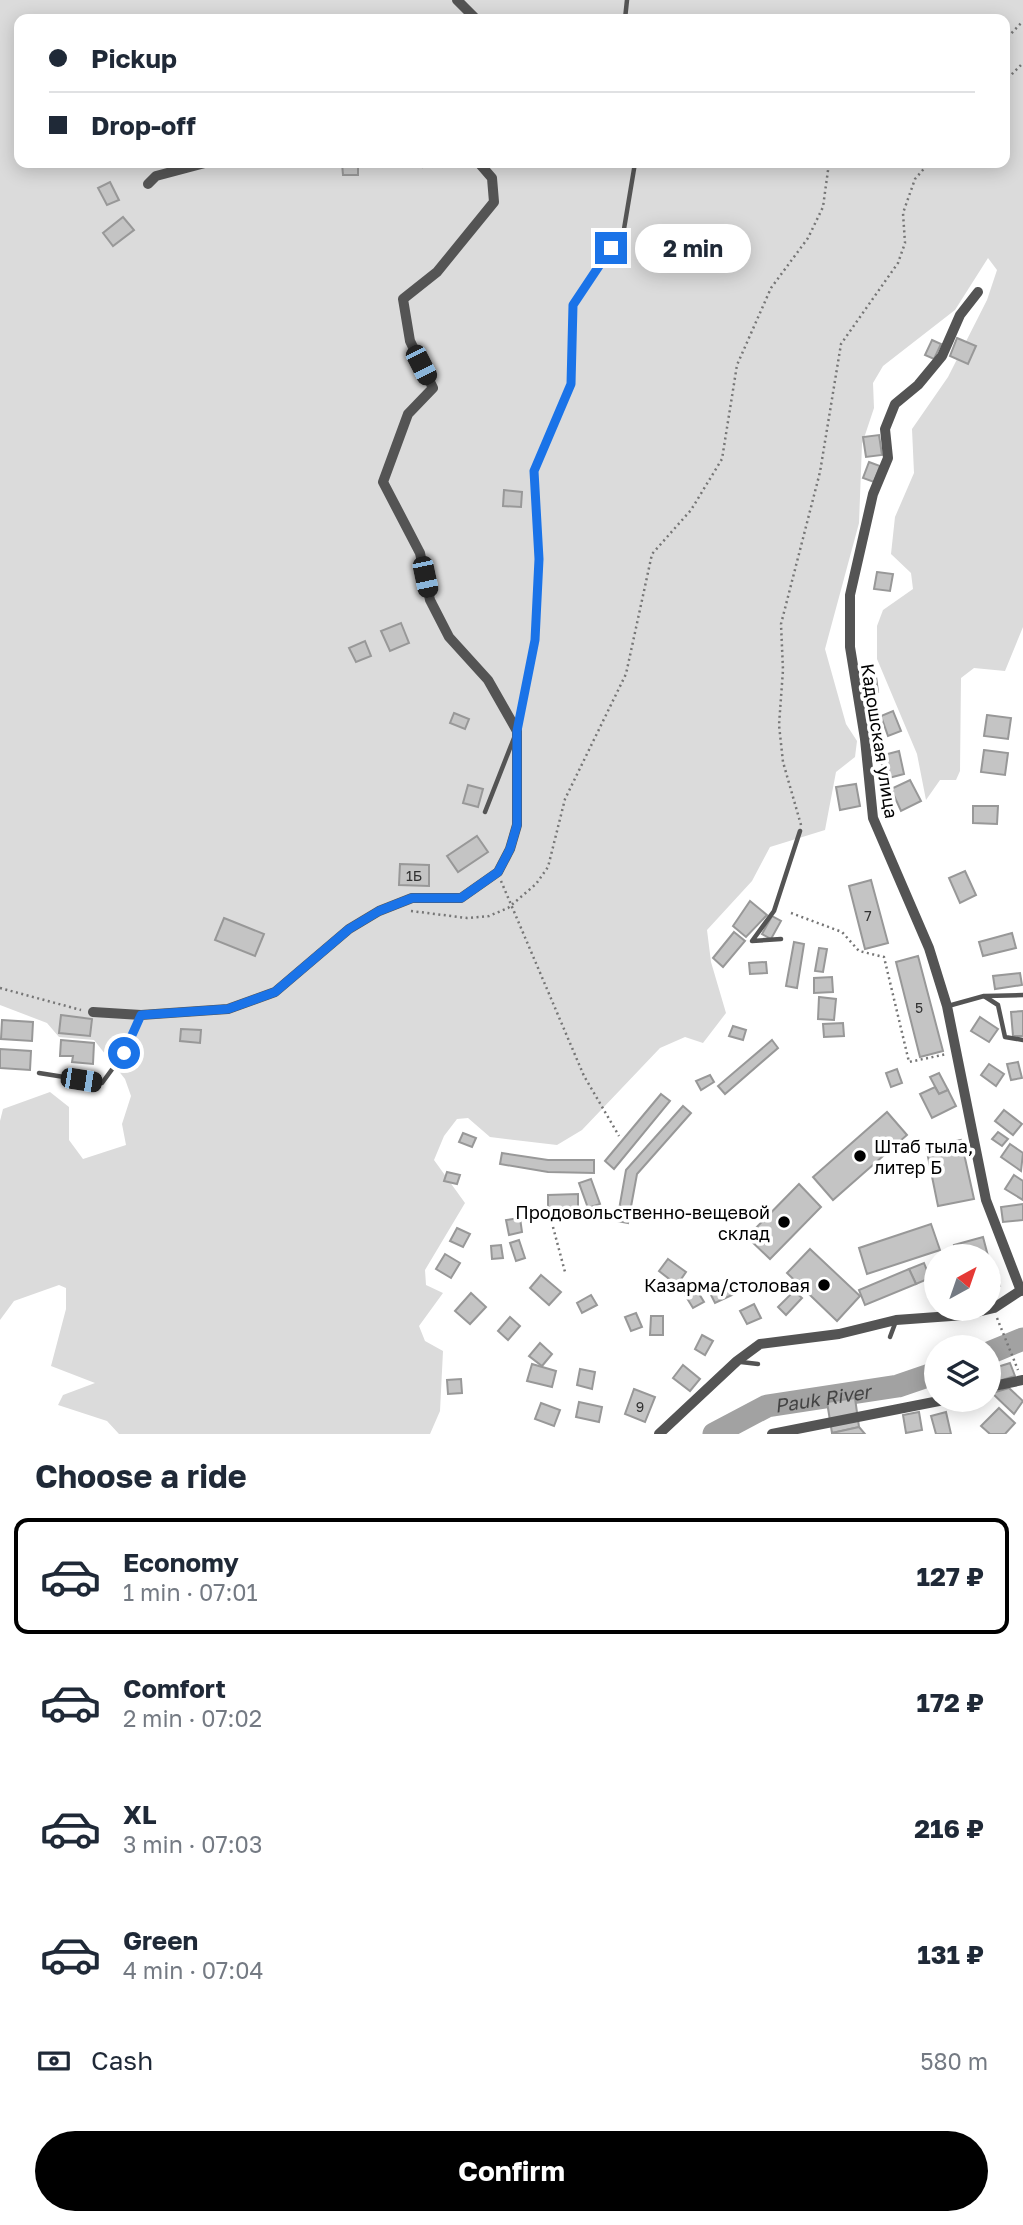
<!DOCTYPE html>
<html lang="en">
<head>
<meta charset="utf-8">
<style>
  body { margin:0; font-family:"Golos Text",sans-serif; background:#f6f6f7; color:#1f2937; height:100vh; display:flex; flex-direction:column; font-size:26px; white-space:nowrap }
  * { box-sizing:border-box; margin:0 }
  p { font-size:23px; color:#747a83 }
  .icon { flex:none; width:38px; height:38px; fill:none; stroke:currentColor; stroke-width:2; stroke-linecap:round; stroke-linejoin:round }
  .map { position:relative; height:1434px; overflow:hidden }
  .panel { display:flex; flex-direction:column; background:#fff; flex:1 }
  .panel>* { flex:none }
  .top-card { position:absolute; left:14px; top:14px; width:996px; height:154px; border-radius:14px; box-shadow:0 4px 18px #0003; display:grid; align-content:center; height:154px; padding:0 35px; background:#fff }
  .needle { width:46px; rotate:40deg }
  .controls { position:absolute; left:924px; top:1244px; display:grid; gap:14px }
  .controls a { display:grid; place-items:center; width:77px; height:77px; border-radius:50%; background:#fff; box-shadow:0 4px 18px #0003; font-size:35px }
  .end { position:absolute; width:32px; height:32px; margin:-16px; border:9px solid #1a73e8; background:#fff; box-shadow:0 0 0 4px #fff }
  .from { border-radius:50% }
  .bubble { position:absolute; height:49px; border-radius:24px; background:#fff; box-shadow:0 4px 18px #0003; font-size:23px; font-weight:700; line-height:49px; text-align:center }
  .car { position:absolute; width:21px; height:42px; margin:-21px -10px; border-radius:9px; box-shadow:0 0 5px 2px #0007; background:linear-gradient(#222 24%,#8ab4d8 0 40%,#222 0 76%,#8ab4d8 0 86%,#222 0) }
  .top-card b { display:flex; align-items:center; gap:24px; height:66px; font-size:26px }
  .top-card b+b { border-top:2px solid #e0e1e3 }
  .top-card i { width:18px; height:18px; background:#1f2937 }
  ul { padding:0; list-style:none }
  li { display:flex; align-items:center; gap:21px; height:116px; margin:0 14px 10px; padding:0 21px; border:4px solid transparent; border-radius:14px }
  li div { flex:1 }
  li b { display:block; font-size:26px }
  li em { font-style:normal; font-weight:700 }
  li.active { border-color:#000 }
  li>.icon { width:63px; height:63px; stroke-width:1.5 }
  h2 { padding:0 35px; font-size:32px; line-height:84px }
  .pay { display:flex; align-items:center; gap:18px; height:77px; padding:0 35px; font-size:26px }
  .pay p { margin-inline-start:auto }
  .action { display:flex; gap:14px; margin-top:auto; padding:14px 35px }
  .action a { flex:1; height:80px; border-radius:42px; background:#000; color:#fff; font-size:28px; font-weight:700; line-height:80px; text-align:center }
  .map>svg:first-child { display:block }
  .green { fill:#dbdbdb; fill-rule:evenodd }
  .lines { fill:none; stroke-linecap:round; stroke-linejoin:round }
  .river { stroke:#a2a2a2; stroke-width:23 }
  .building { fill:#c4c4c4; stroke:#989898; stroke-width:2 }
  .path { stroke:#767676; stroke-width:2.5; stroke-dasharray:2 3.5; stroke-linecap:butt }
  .service { stroke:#545454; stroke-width:4.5 }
  .minor { stroke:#545454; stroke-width:10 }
  .route { stroke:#1a73e8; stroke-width:9 }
  .poi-dot { fill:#000; stroke:#fff; stroke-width:2.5 }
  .labels { text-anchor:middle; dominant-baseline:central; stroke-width:7; stroke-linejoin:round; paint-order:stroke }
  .number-label { font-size:14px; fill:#313131 }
  .street-label { font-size:18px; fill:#000; stroke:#fff }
  .poi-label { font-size:18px; fill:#000; stroke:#fff; text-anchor:end }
  .water-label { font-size:19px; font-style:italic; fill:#434343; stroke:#fff }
</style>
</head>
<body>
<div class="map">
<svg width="1023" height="1434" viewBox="0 0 1023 1434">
  <rect width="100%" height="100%" fill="#fff"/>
  <path class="green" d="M 0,0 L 1023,0 L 1023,627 L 1005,671 L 974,668 L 961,678 L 960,771 L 956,780 L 940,780 L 926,800 L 917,754 L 877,659 L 877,626 L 883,610 L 913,589 L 911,573 L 891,554 L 895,517 L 914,473 L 912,429 L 948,377 L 987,300 L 997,270 L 988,258 L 955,310 L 883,366 L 873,383 L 874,408 L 862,444 L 859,523 L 825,649 L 846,724 L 857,741 L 855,757 L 836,772 L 825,830 L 770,847 L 752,881 L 707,930 L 711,962 L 726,1013 L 703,1043 L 685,1037 L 660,1048 L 582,1130 L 557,1145 L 490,1137 L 468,1118 L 457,1119 L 444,1136 L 434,1160 L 465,1203 L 425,1270 L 426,1285 L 443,1293 L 419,1326 L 425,1341 L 443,1351 L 440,1411 L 430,1434 L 119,1434 L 107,1421 L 58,1405 L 63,1395 L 95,1383 L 51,1366 L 66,1309 L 66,1288 L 59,1285 L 14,1301 L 0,1320 L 0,1121 L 3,1109 L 50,1092 L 69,1107 L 69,1140 L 83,1159 L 126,1145 L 122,1124 L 131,1096 L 125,1079 L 94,1040 L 59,1037 L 47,1023 L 0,1005 ZM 19,19 L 1004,19 L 1004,163 L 19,163 Z"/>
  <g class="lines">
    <g class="river">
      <path d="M 989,1353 L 1023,1339"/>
      <path id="s1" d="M 714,1434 L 767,1406 L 898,1386 L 936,1373"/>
    </g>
  </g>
  <g class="building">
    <path d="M 342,163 L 358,163 L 358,175 L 343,175 Z"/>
    <path d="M 399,163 L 422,163 L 422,167 Z"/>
    <path d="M 110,182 L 119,200 L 107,205 L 98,188 Z"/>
    <path d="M 123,217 L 134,230 L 113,246 L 103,233 Z"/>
    <path d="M 957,338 L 976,346 L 968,364 L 950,356 Z"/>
    <path d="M 932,340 L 941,344 L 934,359 L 925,355 Z"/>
    <path d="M 879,435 L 882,455 L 866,457 L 863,437 Z"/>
    <path d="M 869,462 L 880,466 L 874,482 L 863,478 Z"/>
    <path d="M 504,490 L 522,492 L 521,507 L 503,506 Z"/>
    <path d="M 877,572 L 893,574 L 890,591 L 874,589 Z"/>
    <path d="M 401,623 L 409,643 L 390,651 L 381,631 Z"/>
    <path d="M 365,641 L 371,656 L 356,662 L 349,648 Z"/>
    <path d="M 876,676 L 878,692 L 868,693 L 865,677 Z"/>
    <path d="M 893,711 L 901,731 L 888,736 L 881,716 Z"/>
    <path d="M 454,713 L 469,719 L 465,729 L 450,723 Z"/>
    <path d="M 987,715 L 1011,718 L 1008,739 L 984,736 Z"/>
    <path d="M 984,750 L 1008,753 L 1005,775 L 981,772 Z"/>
    <path d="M 899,751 L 904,774 L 885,779 L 880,756 Z"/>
    <path d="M 910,780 L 921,801 L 901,811 L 891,789 Z"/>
    <path d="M 856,784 L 860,806 L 840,810 L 836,787 Z"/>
    <path d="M 468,785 L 483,789 L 478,807 L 463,803 Z"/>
    <path d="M 973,806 L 998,806 L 997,824 L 973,823 Z"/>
    <path d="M 477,836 L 488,852 L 458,872 L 447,856 Z"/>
    <path d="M 400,864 L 429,865 L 429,886 L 399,885 Z"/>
    <path d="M 965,871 L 976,895 L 960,903 L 949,878 Z"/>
    <path d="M 871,880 L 888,943 L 865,949 L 849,886 Z"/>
    <path d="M 750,901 L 767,915 L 746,937 L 733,926 Z"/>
    <path d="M 772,916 L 781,921 L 771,939 L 762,934 Z"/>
    <path d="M 224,918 L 264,934 L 255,956 L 215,940 Z"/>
    <path d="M 734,932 L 745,941 L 723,967 L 713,958 Z"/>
    <path d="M 1012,933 L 1016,948 L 983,956 L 979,942 Z"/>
    <path d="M 794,942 L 804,944 L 797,988 L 786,986 Z"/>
    <path d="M 819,948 L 827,949 L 823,972 L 815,971 Z"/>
    <path d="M 918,956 L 943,1051 L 920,1057 L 896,962 Z"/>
    <path d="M 766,962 L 767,973 L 750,974 L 749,963 Z"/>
    <path d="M 1020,973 L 1022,985 L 995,989 L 993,976 Z"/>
    <path d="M 832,977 L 833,992 L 814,993 L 814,978 Z"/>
    <path d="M 819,997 L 836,999 L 834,1020 L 818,1019 Z"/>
    <path d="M 1023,1011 L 1023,1036 L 1013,1036 L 1011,1012 Z"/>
    <path d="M 61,1015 L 92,1019 L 90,1036 L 59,1033 Z"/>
    <path d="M 980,1017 L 998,1029 L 989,1042 L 971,1031 Z"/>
    <path d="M 2,1020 L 33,1022 L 32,1041 L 1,1039 Z"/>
    <path d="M 843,1023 L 844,1036 L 824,1037 L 823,1024 Z"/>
    <path d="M 733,1026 L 746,1030 L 743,1040 L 729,1036 Z"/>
    <path d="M 181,1029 L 201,1030 L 200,1043 L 180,1041 Z"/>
    <path d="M 61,1040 L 94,1043 L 93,1064 L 72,1062 L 73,1056 L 60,1056 Z"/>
    <path d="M 772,1040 L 778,1048 L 725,1094 L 718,1086 Z"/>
    <path d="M 0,1049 L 31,1051 L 30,1070 L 0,1068 Z"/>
    <path d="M 1018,1062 L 1022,1078 L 1011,1080 L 1007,1064 Z"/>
    <path d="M 989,1064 L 1004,1074 L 996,1086 L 981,1075 Z"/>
    <path d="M 897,1069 L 902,1083 L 891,1087 L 886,1073 Z"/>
    <path d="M 939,1073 L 948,1090 L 939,1094 L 930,1077 Z"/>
    <path d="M 710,1075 L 714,1082 L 701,1090 L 696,1081 Z"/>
    <path d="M 935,1087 L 939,1094 L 948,1090 L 956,1106 L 932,1118 L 920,1094 Z"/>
    <path d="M 661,1094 L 670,1101 L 614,1169 L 605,1161 Z"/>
    <path d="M 683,1106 L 691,1113 L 637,1174 L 628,1223 L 617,1221 L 626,1170 Z"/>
    <path d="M 1004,1110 L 1022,1124 L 1013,1135 L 995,1121 Z"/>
    <path d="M 887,1112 L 907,1135 L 833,1200 L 813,1177 Z"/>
    <path d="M 998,1132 L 1008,1139 L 1002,1146 L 992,1139 Z"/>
    <path d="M 463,1133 L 476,1138 L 472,1147 L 459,1142 Z"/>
    <path d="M 961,1140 L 974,1199 L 938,1206 L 926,1147 Z"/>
    <path d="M 1010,1144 L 1023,1153 L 1021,1171 L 1001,1157 Z"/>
    <path d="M 502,1153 L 548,1160 L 594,1160 L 594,1173 L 548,1172 L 500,1164 Z"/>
    <path d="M 447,1172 L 460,1175 L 457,1184 L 444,1181 Z"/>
    <path d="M 1014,1175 L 1023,1181 L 1023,1200 L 1005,1189 Z"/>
    <path d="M 591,1179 L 600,1204 L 588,1208 L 579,1183 Z"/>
    <path d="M 799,1184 L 821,1207 L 770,1259 L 747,1237 Z"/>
    <path d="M 578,1194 L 578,1207 L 548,1208 L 548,1195 Z"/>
    <path d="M 1023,1204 L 1023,1220 L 1003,1222 L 1001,1207 Z"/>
    <path d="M 520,1218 L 522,1232 L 509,1235 L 506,1220 Z"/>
    <path d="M 931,1224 L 940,1250 L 867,1274 L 859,1248 Z"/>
    <path d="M 457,1228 L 470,1234 L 463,1247 L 450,1241 Z"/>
    <path d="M 983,1237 L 988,1256 L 957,1256 L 954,1245 Z"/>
    <path d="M 519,1240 L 525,1258 L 516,1261 L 510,1243 Z"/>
    <path d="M 501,1245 L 503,1258 L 492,1259 L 491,1246 Z"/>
    <path d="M 810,1249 L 860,1296 L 837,1321 L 787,1273 Z"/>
    <path d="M 445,1254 L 460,1263 L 451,1278 L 436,1269 Z"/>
    <path d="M 668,1259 L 686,1272 L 677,1285 L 659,1271 Z"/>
    <path d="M 924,1263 L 930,1278 L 916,1284 L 909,1269 Z"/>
    <path d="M 909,1269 L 916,1284 L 865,1305 L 859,1290 Z"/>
    <path d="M 998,1272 L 1000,1286 L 989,1288 L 989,1274 Z"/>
    <path d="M 541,1275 L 561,1292 L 549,1305 L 530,1288 Z"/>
    <path d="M 693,1284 L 704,1302 L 693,1308 L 682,1290 Z"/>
    <path d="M 728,1287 L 732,1295 L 715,1303 L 711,1295 Z"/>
    <path d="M 794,1291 L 802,1298 L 786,1315 L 778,1307 Z"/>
    <path d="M 471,1293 L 486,1307 L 470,1324 L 455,1311 Z"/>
    <path d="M 989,1293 L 993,1293 L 994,1304 L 989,1304 Z"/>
    <path d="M 591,1295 L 597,1305 L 582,1313 L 577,1303 Z"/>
    <path d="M 754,1304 L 761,1318 L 747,1324 L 740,1311 Z"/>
    <path d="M 636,1313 L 642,1327 L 631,1331 L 625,1317 Z"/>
    <path d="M 651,1316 L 663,1316 L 663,1335 L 650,1335 Z"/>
    <path d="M 510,1317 L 520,1326 L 508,1340 L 498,1331 Z"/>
    <path d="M 702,1335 L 713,1341 L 705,1355 L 695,1349 Z"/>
    <path d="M 540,1343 L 552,1354 L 542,1366 L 529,1356 Z"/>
    <path d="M 1010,1363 L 1015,1376 L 996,1382 L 991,1369 Z"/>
    <path d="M 532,1364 L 556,1371 L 552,1387 L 527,1381 Z"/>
    <path d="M 683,1365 L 700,1379 L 690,1391 L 673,1378 Z"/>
    <path d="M 580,1369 L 595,1372 L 592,1389 L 577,1385 Z"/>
    <path d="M 461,1379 L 462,1393 L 448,1394 L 447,1380 Z"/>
    <path d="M 1009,1388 L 1023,1401 L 1014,1414 L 992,1393 Z"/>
    <path d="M 634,1389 L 655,1397 L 645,1422 L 625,1414 Z"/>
    <path d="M 855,1398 L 859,1427 L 832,1433 L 827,1402 Z"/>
    <path d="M 579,1402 L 602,1407 L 599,1422 L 576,1417 Z"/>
    <path d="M 541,1403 L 560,1410 L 554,1426 L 535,1419 Z"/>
    <path d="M 999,1408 L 1015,1423 L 1005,1434 L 990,1434 L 981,1426 Z"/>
    <path d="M 919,1412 L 922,1430 L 906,1433 L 903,1415 Z"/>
    <path d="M 946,1412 L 951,1434 L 936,1434 L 931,1416 Z"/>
    <path d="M 859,1427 L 865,1434 L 832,1434 L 832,1433 Z"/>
  </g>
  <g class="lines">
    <g class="path">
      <path d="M 1004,41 L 1023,21"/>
      <path d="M 1004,82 L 1023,63"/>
      <path d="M 801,825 L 783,762 L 779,725 L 783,670 L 781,624 L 820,472 L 841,344 L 898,263 L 905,243 L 903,213 L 915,179 L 929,163"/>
      <path d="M 501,881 L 584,1076 L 619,1136"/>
      <path d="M 411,911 L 467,918 L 489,916 L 508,908 L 536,884 L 548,867 L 565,799 L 626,674 L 652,554 L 691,510 L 722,459 L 737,365 L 771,288 L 808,238 L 823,207 L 829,163"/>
      <path d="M 791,913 L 842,932 L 859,951 L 884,957 L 909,1062 L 947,1054"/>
      <path d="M 0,988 L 81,1010"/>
      <path d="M 553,1227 L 565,1272"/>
      <path d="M 997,1318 L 1018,1370"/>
    </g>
    <g class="service">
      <path d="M 625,19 L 627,0"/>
      <path d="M 518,726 L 535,640 L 539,559 L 534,471 L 571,384 L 573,305 L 624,229 L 635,163"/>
      <path d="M 485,812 L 514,738"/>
      <path d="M 781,939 L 752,941 L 774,911 L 800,831"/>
      <path d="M 985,996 L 1023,995"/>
      <path d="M 948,1006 L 984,996 L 998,1005 L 1005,1037 L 1023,1040"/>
      <path d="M 39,1073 L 102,1083 L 124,1053 L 141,1016"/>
      <path d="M 890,1337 L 896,1321"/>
      <path d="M 741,1362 L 758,1364"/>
    </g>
    <g class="minor">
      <path d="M 457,0 L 476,19"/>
      <path d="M 148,184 L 156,176 L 205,163"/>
      <path d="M 978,292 L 960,315 L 942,356 L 918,385 L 895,404 L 885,429 L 888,458 L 873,494 L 850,595 L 850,647 L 865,739 L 873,818 L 929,948 L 947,1006 L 986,1200 L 1021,1291"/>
      <path d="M 93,1012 L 141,1015 L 228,1009 L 275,992 L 349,929 L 379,911 L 412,898 L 461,898 L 498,872 L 510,849 L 517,825 L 517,731 L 488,680 L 449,637 L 430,600 L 420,553 L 383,482 L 408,414 L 433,388 L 410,341 L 403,299 L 437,272 L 494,202 L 492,178 L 479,163"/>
      <path d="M 989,1387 L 1023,1380"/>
      <path d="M 659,1434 L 737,1361 L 760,1344 L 839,1334 L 896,1320 L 965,1315 L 994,1308 L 1023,1289"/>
      <path d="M 772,1434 L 944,1400"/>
    </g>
  </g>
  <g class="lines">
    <path class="route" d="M 124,1053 L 141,1015 L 228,1009 L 275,992 L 349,929 L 379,911 L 412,898 L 461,898 L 498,872 L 510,849 L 517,825 L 517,731 L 535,640 L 539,559 L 534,471 L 571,384 L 573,305 L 611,248"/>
  </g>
  <g class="poi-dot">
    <circle cx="860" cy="1156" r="7"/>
    <circle cx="784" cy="1222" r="7"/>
    <circle cx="824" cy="1285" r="7"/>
  </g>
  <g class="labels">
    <g class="number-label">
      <text x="414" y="875">1Б</text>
      <text x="868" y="915">7</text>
      <text x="919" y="1007">5</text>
      <text x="640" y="1406">9</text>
    </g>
    <g class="street-label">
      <text transform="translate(880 741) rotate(81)">Кадошская улица</text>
    </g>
    <g class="poi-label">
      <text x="874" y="1146" text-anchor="start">Штаб тыла,<tspan x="874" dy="21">литер Б</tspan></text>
      <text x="770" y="1212">Продовольственно-вещевой<tspan x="770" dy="21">склад</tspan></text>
      <text x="810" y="1285">Казарма/столовая</text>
    </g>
    <g class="water-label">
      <text stroke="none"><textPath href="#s1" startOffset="116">Pauk River</textPath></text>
    </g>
  </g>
</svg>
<div class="controls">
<a><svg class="needle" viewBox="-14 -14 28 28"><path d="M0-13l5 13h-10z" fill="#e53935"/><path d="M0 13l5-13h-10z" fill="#747a83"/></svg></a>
<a><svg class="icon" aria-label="layers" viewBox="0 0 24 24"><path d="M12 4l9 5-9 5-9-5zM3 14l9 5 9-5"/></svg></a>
</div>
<i class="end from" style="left:124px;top:1053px"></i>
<i class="end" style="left:611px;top:248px"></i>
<div class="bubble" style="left:635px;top:224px;width:116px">2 min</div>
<i class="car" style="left:421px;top:365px;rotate:153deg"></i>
<i class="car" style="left:425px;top:577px;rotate:168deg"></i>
<i class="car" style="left:81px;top:1080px;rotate:99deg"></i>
<div class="top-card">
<b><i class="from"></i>Pickup</b>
<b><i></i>Drop-off</b>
</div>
</div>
<section class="panel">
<h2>Choose a ride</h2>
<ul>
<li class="active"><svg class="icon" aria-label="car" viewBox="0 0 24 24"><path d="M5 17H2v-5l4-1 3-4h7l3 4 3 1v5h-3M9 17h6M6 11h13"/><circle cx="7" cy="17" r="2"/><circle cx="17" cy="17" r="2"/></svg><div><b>Economy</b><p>1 min · 07:01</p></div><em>127 ₽</em></li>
<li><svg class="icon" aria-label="car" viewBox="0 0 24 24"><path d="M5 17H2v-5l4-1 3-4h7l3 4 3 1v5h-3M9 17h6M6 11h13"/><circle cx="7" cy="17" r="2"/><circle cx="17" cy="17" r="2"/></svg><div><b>Comfort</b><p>2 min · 07:02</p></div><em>172 ₽</em></li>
<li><svg class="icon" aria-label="car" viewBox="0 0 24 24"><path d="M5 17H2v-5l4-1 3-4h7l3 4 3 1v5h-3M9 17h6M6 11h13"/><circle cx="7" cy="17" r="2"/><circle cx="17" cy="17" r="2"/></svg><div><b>XL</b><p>3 min · 07:03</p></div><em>216 ₽</em></li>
<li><svg class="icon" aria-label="car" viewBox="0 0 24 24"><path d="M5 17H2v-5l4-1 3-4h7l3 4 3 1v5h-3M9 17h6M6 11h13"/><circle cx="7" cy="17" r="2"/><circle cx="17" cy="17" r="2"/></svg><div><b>Green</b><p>4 min · 07:04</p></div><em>131 ₽</em></li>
</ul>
<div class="pay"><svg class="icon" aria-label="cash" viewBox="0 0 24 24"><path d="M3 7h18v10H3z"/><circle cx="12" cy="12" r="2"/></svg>Cash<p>580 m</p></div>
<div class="action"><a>Confirm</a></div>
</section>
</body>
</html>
